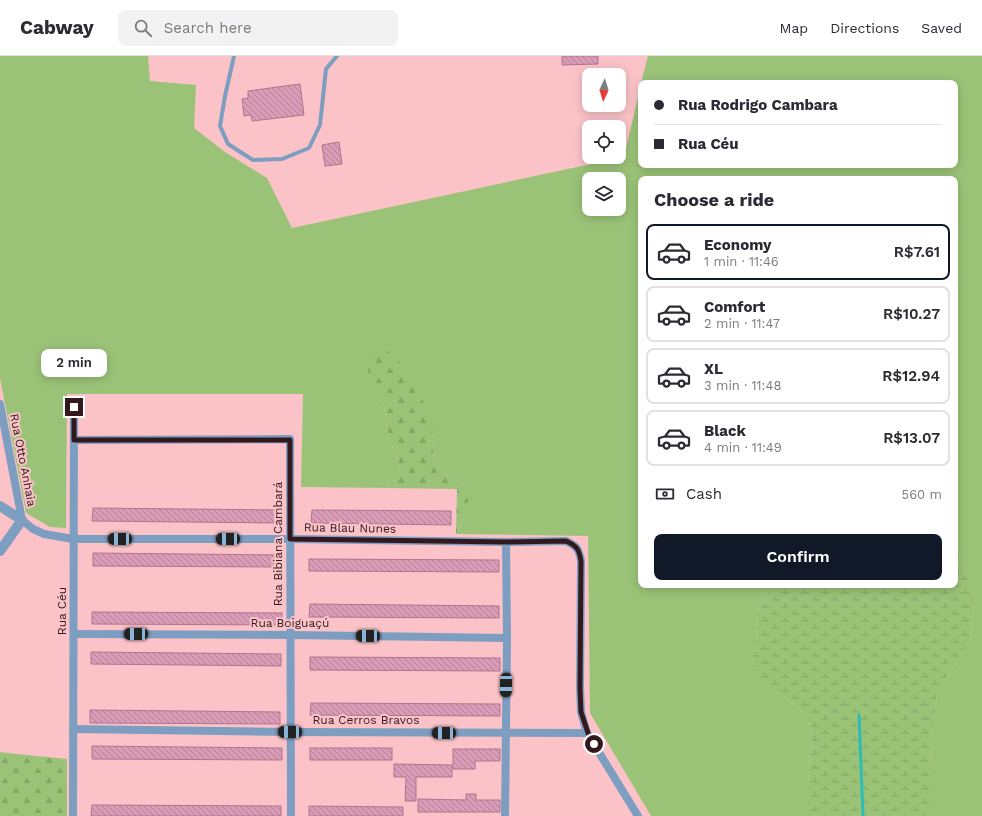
<!DOCTYPE html>
<html lang="en">
<head>
<meta charset="utf-8">
<style>
  body { margin:0; font-family:"Work Sans",sans-serif; background:#f2f2f3; color:#2b2b33; height:100vh; display:flex; flex-direction:column; font-size:15px; white-space:nowrap }
  * { box-sizing:border-box; margin:0 }
  p { font-size:13px; color:#7c7c81 }
  .icon { flex:none; width:22px; height:22px; fill:none; stroke:currentColor; stroke-width:2; stroke-linecap:round; stroke-linejoin:round }
  .map { position:relative; flex:1; overflow:hidden }
  .panel { position:absolute; left:638px; top:120px; width:320px; height:412px; display:flex; flex-direction:column; background:#fff; border-radius:8px; box-shadow:0 2px 10px #0003 }
  .panel>* { flex:none }
  .guide { position:absolute; left:638px; top:24px; width:320px; height:88px; border-radius:8px; box-shadow:0 2px 10px #0003; display:grid; align-content:center; height:88px; padding:0 16px; background:#fff }
  .needle { width:26px; rotate:184deg }
  .fabs { position:absolute; left:582px; top:12px; display:grid; gap:8px }
  .fabs a { display:grid; place-items:center; width:44px; height:44px; border-radius:8px; background:#fff; box-shadow:0 2px 10px #0003; font-size:20px }
  .end { position:absolute; width:18px; height:18px; margin:-9px; border:5px solid #33191d; background:#fff; box-shadow:0 0 0 2px #fff }
  .from { border-radius:50% }
  .bubble { position:absolute; height:28px; border-radius:8px; background:#fff; box-shadow:0 2px 10px #0003; font-size:13px; font-weight:600; line-height:28px; text-align:center }
  .car { position:absolute; width:12px; height:24px; margin:-12px -6px; border-radius:5px; box-shadow:0 0 3px 1px #0007; background:linear-gradient(#222 24%,#8ab4d8 0 40%,#222 0 76%,#8ab4d8 0 86%,#222 0) }
  .guide b { display:flex; align-items:center; gap:14px; height:38px; font-size:15px }
  .guide b+b { border-top:1px solid #e1e1e2 }
  .guide i { width:10px; height:10px; background:#2b2b33 }
  ul { padding:0; list-style:none }
  li { display:flex; align-items:center; gap:12px; height:56px; margin:0 8px 6px; padding:0 8px; border:2px solid #e1e1e2; border-radius:8px }
  li div { flex:1 }
  li b { display:block; font-size:15px }
  li em { font-style:normal; font-weight:600 }
  li.on { border-color:#111827 }
  li>.icon { width:36px; height:36px; stroke-width:1.5 }
  h2 { padding:0 16px; font-size:18px; line-height:48px }
  .pay { display:flex; align-items:center; gap:10px; height:44px; padding:0 16px; font-size:15px }
  .pay p { margin-inline-start:auto }
  .cta { display:flex; gap:8px; margin-top:auto; padding:8px 16px }
  .cta a { flex:1; height:46px; border-radius:8px; background:#111827; color:#fff; font-size:16px; font-weight:600; line-height:46px; text-align:center }
  header { display:flex; align-items:center; gap:24px; box-sizing:border-box; height:56px; padding:0 20px; background:#fff; border-bottom:1px solid #e1e1e2 }
  header strong { font-size:19px }
  nav { display:flex; gap:22px; margin-inline-start:auto; font-size:14px }
  .search { width:280px; height:36px; background:#f2f2f3; display:flex; align-items:center; gap:10px; box-sizing:border-box; padding:0 14px; border-radius:8px; color:#7c7c81; font-size:15px }
  .map>svg:first-child { display:block }
  .grass { fill:#9bc378; fill-rule:evenodd }
  .forest { fill:url(#forest-firs) }
  .wetland { fill:url(#wetland-marsh) }
  .lines { fill:none; stroke-linecap:round; stroke-linejoin:round }
  .stream { stroke:#2fbcb7; stroke-width:3 }
  .building { fill:url(#building-back-hatch); stroke:#af748e }
  .service { stroke:#7d9dc1; stroke-width:4 }
  .minor { stroke:#7d9dc1; stroke-width:8 }
  .tertiary { stroke:#7d9dc1; stroke-width:10 }
  .route { stroke:#33191d; stroke-width:5 }
  .labels { text-anchor:middle; dominant-baseline:central; stroke-width:4; stroke-linejoin:round; paint-order:stroke }
  .street-label { font-size:12px; fill:#33191d; stroke:#fbc3c8 }
</style>
</head>
<body>
<header>
<strong>Cabway</strong>
<div class="search"><svg class="icon" aria-label="search" viewBox="0 0 24 24"><circle cx="10" cy="10" r="6"/><path d="M15 15l6 6"/></svg>Search here</div>
<nav><a>Map</a><a>Directions</a><a>Saved</a></nav>
</header>
<div class="map">
<svg width="982" height="760" viewBox="0 0 982 760">
  <defs>
    <pattern id="forest-firs" width="22" height="20" patternUnits="userSpaceOnUse"><rect width="22" height="20" fill="#9bc378"/><path d="M5 1l3.5 6h-7zM16 11l3.5 6h-7z" fill="#86a767"/></pattern>
    <pattern id="wetland-marsh" width="20" height="14" patternUnits="userSpaceOnUse"><rect width="20" height="14" fill="#9bc378"/><path d="M1 5h8M5 5V1M11 12h8M15 12V8" fill="none" stroke="#86a767"/></pattern>
    <pattern id="building-back-hatch" width="6" height="6" patternUnits="userSpaceOnUse"><rect width="6" height="6" fill="#db9cb7"/><path d="M-1 5l2 2M0 0l6 6M5-1l2 2" fill="none" stroke="#b27e94"/></pattern>
  </defs>
  <rect width="100%" height="100%" fill="#fbc3c8"/>
  <path class="grass" d="M 0,0 L 148,0 L 150,25 L 196,29 L 194,72 L 225,96 L 267,122 L 292,172 L 624,101 L 641,28 L 641,109 L 955,109 L 955,27 L 641,27 L 648,0 L 982,0 L 982,760 L 929,760 L 929,713 L 937,638 L 970,583 L 975,538 L 955,493 L 955,123 L 641,123 L 641,529 L 771,529 L 757,558 L 756,589 L 753,605 L 772,633 L 799,651 L 809,664 L 811,681 L 808,730 L 808,760 L 651,760 L 590,657 L 588,480 L 456,478 L 465,460 L 466,430 L 446,419 L 434,408 L 433,377 L 368,321 L 384,349 L 388,381 L 398,403 L 400,419 L 387,426 L 390,432 L 301,431 L 303,338 L 67,338 L 66,472 L 50,471 L 26,457 L 0,322 ZM 589,123 L 619,123 L 619,153 L 589,153 Z"/>
  <g class="forest">
    <path d="M 376,290 L 384,291 L 401,307 L 424,347 L 433,377 L 434,408 L 446,419 L 466,430 L 468,445 L 465,460 L 456,478 L 457,433 L 390,432 L 387,426 L 400,418 L 398,403 L 388,381 L 384,349 L 368,321 L 368,304 L 370,297 Z"/>
    <path d="M 0,696 L 17,698 L 67,703 L 67,760 L 0,760 Z"/>
  </g>
  <path class="wetland" d="M 955,493 L 975,538 L 970,583 L 937,638 L 929,713 L 929,760 L 808,760 L 808,730 L 811,681 L 809,664 L 799,651 L 772,633 L 759,621 L 753,605 L 756,589 L 757,558 L 771,529 L 955,529 Z"/>
  <g class="lines">
    <path class="stream" d="M 859,659 L 863,760"/>
  </g>
  <g class="building">
    <path d="M 562,0 L 598,0 L 598,8 L 562,9 Z"/>
    <path d="M 300,28 L 304,59 L 252,65 L 251,59 L 244,60 L 242,43 L 248,42 L 248,35 Z"/>
    <path d="M 339,86 L 342,108 L 325,110 L 322,89 Z"/>
    <path d="M 93,452 L 279,454 L 279,467 L 92,465 Z"/>
    <path d="M 312,454 L 451,455 L 451,469 L 311,467 Z"/>
    <path d="M 93,497 L 283,499 L 282,511 L 93,510 Z"/>
    <path d="M 309,503 L 499,504 L 499,516 L 309,515 Z"/>
    <path d="M 310,548 L 499,550 L 499,562 L 309,561 Z"/>
    <path d="M 92,556 L 282,557 L 282,569 L 92,568 Z"/>
    <path d="M 91,596 L 281,598 L 281,610 L 91,608 Z"/>
    <path d="M 310,601 L 500,602 L 500,615 L 310,614 Z"/>
    <path d="M 311,647 L 500,648 L 500,660 L 310,659 Z"/>
    <path d="M 90,654 L 280,656 L 280,668 L 90,667 Z"/>
    <path d="M 92,690 L 282,692 L 282,704 L 92,703 Z"/>
    <rect x="310" y="692" width="82" height="12"/>
    <path d="M 453,693 L 500,693 L 500,705 L 475,705 L 475,713 L 453,713 Z"/>
    <path d="M 394,708 L 452,709 L 452,721 L 416,721 L 416,745 L 405,745 L 406,721 L 394,721 Z"/>
    <path d="M 466,738 L 476,738 L 476,744 L 500,744 L 500,756 L 418,756 L 418,743 L 466,744 Z"/>
    <path d="M 92,749 L 281,750 L 281,760 L 91,760 Z"/>
    <path d="M 309,750 L 403,751 L 403,760 L 309,760 Z"/>
  </g>
  <g class="lines">
    <path class="service" d="M 234,0 L 225,40 L 220,70 L 228,88 L 253,104 L 282,103 L 309,92 L 320,69 L 326,13 L 337,0"/>
    <g class="minor">
      <path d="M 0,348 L 22,464 L 33,473 L 44,478 L 73,483 L 291,483 L 506,486 L 566,485 C 577,490 579,493 581,505 L 580,632 L 581,656 L 587,677 L 638,760"/>
      <path d="M 74,384 L 290,383 L 291,760"/>
      <path d="M 74,578 L 291,579 L 507,582"/>
      <path d="M 73,673 L 290,676 L 587,677"/>
      <path d="M 73,760 L 74,351"/>
      <path d="M 505,760 L 507,582 L 506,486"/>
    </g>
    <path class="tertiary" d="M 0,450 L 22,464 L 0,495"/>
  </g>
  <g class="lines">
    <path class="route" d="M 74,351 L 74,384 L 290,384 L 290,483 L 506,486 L 566,485 C 577,490 579,493 581,505 L 580,632 L 581,656 L 588,677 L 594,688"/>
  </g>
  <g class="labels">
    <g class="street-label">
      <text transform="translate(23 404) rotate(79)">Rua Otto Anhaia</text>
      <text transform="translate(350 472) rotate(1)">Rua Blau Nunes</text>
      <text transform="translate(278 488) rotate(-90)">Rua Bibiana Cambará</text>
      <text transform="translate(62 555) rotate(-90)">Rua Céu</text>
      <text x="290" y="567">Rua Boiguaçú</text>
      <text x="366" y="664">Rua Cerros Bravos</text>
    </g>
  </g>
</svg>
<div class="fabs">
<a><svg class="needle" viewBox="-14 -14 28 28"><path d="M0-13l5 13h-10z" fill="#e53935"/><path d="M0 13l5-13h-10z" fill="#7c7c81"/></svg></a>
<a><svg class="icon" aria-label="locate" viewBox="0 0 24 24"><circle cx="12" cy="12" r="6"/><path d="M12 2v4M12 18v4M2 12h4M18 12h4"/></svg></a>
<a><svg class="icon" aria-label="layers" viewBox="0 0 24 24"><path d="M12 4l9 5-9 5-9-5zM3 14l9 5 9-5"/></svg></a>
</div>
<i class="end from" style="left:594px;top:688px"></i>
<i class="end" style="left:74px;top:351px"></i>
<div class="bubble" style="left:41px;top:293px;width:66px">2 min</div>
<i class="car" style="left:120px;top:483px;rotate:270deg"></i>
<i class="car" style="left:228px;top:483px;rotate:270deg"></i>
<i class="car" style="left:136px;top:578px;rotate:270deg"></i>
<i class="car" style="left:368px;top:580px;rotate:271deg"></i>
<i class="car" style="left:506px;top:629px;rotate:181deg"></i>
<i class="car" style="left:290px;top:676px;rotate:271deg"></i>
<i class="car" style="left:444px;top:677px;rotate:270deg"></i>
<div class="guide">
<b><i class="from"></i>Rua Rodrigo Cambara</b>
<b><i></i>Rua Céu</b>
</div>
<section class="panel">
<h2>Choose a ride</h2>
<ul>
<li class="on"><svg class="icon" aria-label="car" viewBox="0 0 24 24"><path d="M5 17H2v-5l4-1 3-4h7l3 4 3 1v5h-3M9 17h6M6 11h13"/><circle cx="7" cy="17" r="2"/><circle cx="17" cy="17" r="2"/></svg><div><b>Economy</b><p>1 min · 11:46</p></div><em>R$7.61</em></li>
<li><svg class="icon" aria-label="car" viewBox="0 0 24 24"><path d="M5 17H2v-5l4-1 3-4h7l3 4 3 1v5h-3M9 17h6M6 11h13"/><circle cx="7" cy="17" r="2"/><circle cx="17" cy="17" r="2"/></svg><div><b>Comfort</b><p>2 min · 11:47</p></div><em>R$10.27</em></li>
<li><svg class="icon" aria-label="car" viewBox="0 0 24 24"><path d="M5 17H2v-5l4-1 3-4h7l3 4 3 1v5h-3M9 17h6M6 11h13"/><circle cx="7" cy="17" r="2"/><circle cx="17" cy="17" r="2"/></svg><div><b>XL</b><p>3 min · 11:48</p></div><em>R$12.94</em></li>
<li><svg class="icon" aria-label="car" viewBox="0 0 24 24"><path d="M5 17H2v-5l4-1 3-4h7l3 4 3 1v5h-3M9 17h6M6 11h13"/><circle cx="7" cy="17" r="2"/><circle cx="17" cy="17" r="2"/></svg><div><b>Black</b><p>4 min · 11:49</p></div><em>R$13.07</em></li>
</ul>
<div class="pay"><svg class="icon" aria-label="cash" viewBox="0 0 24 24"><path d="M3 7h18v10H3z"/><circle cx="12" cy="12" r="2"/></svg>Cash<p>560 m</p></div>
<div class="cta"><a>Confirm</a></div>
</section>
</div>
</body>
</html>
